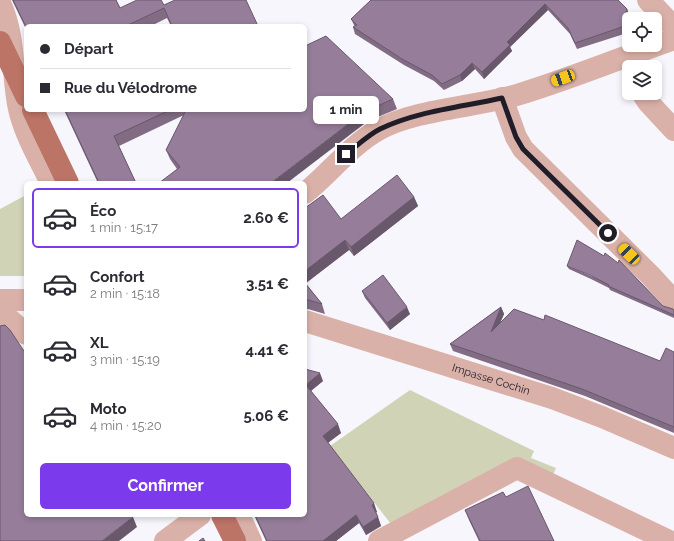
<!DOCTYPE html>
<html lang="fr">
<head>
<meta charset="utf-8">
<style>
  body { margin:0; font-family:Raleway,sans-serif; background:#f2f2f3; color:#2b2b33; height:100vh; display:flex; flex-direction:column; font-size:15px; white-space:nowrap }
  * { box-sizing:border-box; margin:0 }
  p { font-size:13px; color:#7c7c81 }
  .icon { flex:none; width:22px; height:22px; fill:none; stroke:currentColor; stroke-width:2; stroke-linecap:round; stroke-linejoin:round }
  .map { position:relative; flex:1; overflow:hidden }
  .details { position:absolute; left:24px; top:181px; width:283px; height:336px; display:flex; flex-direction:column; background:#fff; border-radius:6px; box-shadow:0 2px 6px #0003 }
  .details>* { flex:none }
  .hud { position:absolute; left:24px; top:24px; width:283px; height:88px; border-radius:6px; box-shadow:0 2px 6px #0003; display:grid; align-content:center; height:88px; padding:0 16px; background:#fff }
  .tools { position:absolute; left:622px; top:12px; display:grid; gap:8px }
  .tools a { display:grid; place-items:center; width:40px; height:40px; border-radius:6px; background:#fff; box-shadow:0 2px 6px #0003; font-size:20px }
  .end { position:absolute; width:18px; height:18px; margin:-9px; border:5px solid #201d29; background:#fff; box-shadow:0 0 0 2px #fff }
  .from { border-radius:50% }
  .bubble { position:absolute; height:28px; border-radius:6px; background:#fff; box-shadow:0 2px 6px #0003; font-size:13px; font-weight:700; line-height:28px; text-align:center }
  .car { position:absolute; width:12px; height:24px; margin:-12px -6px; border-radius:5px; box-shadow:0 0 3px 1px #0007; background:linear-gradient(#f5c518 24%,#345 0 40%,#f5c518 0 76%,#345 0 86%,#f5c518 0) }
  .hud b { display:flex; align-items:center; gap:14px; height:38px; font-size:15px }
  .hud b+b { border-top:1px solid #e1e1e2 }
  .hud i { width:10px; height:10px; background:#2b2b33 }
  ul { padding:7px 0 0; list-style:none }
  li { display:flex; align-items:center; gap:12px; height:60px; margin:0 8px 6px; padding:0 8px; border:2px solid transparent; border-radius:6px }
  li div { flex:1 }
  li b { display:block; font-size:15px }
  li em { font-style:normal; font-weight:700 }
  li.active { border-color:#7c3aed }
  li>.icon { width:36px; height:36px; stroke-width:1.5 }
  .cta { display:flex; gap:8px; margin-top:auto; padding:8px 16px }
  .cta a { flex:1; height:46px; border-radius:6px; background:#7c3aed; color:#fff; font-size:16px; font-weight:700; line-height:46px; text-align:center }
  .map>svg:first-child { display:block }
  .green { fill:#d1d3b7 }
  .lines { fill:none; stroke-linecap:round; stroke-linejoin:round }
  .minor { stroke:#dab1a8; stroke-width:22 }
  .major { stroke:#bc7466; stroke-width:22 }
  .wall { fill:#816c84 }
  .shaded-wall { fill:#69586c }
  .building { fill:#967e9a; stroke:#69586c }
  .route { stroke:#201d29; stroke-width:5 }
  .labels { text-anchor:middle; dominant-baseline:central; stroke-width:4; stroke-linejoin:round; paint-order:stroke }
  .street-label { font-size:11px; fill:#201d29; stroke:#fff }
</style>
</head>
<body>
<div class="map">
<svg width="674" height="541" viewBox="0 0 674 541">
  <rect width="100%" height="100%" fill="#f8f6fd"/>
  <g class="green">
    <path d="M 26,195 L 26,276 L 0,276 L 0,209 Z"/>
    <path d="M 410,390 L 534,451 L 531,458 L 556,468 L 551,480 L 518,464 L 391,524 L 330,446 Z"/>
  </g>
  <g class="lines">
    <g class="minor">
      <path d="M 648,0 L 674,27"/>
      <path d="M 0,3 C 15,35 12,70 18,104 C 23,132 39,158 51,183"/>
      <path d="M 642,93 L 648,102 L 674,130"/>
      <path d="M 502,98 L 516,137 L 523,149 L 650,275 L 674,301"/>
      <path d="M 305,193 C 330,173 350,146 378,130 C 415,109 478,107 520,94 C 572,78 623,57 674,39"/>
      <path d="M 0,300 L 26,300"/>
      <path d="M 0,311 L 26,334"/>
      <path id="s1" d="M 305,321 L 552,398 L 602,417 L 674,448"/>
      <path d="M 239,515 L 251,541"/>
      <path d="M 165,541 L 200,515"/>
      <path d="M 379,541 L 517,468 L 669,541"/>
    </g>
    <g class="major">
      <path d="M 0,42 L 26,96"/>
      <path d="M 33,110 L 68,183"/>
      <path d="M 222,515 L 235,541"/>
    </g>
  </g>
  <g class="wall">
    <path d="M 12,0 L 116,0 L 120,8 L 164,5 L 258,26 L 171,26 L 167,18 L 151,26 L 26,26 L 26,29 Z"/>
    <path d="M 371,0 L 618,0 L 627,9 L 629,15 L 624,34 L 577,49 L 570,34 L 548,10 L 510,47 L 512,51 L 484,79 L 475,69 L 462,81 L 444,90 L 434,81 L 404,65 L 355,34 L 353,27 L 355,27 L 351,19 Z"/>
    <path d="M 393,99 L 397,109 L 368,121 L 177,169 L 170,159 L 166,150 L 184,115 L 119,146 L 136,183 L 98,183 L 64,110 L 305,110 Z"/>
    <path d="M 414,197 L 418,206 L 354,256 L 349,250 L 305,283 L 322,304 L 325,314 L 308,309 L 305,310 L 305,208 L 341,219 Z"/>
    <path d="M 567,266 L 674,311 L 674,318 L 610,290 L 609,288 L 591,279 L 569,269 Z"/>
    <path d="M 362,291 L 410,314 L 390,330 L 365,298 Z"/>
    <path d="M 501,307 L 504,314 L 500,323 L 544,320 L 660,361 L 674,352 L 674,433 L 585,396 L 453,351 L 450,344 Z"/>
    <path d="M 305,369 L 323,381 L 311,391 L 341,433 L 328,443 L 377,512 L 376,512 L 381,526 L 366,535 L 359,523 L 336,541 L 266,541 L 254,515 L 305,515 Z"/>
    <path d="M 506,497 L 554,541 L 479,541 L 469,520 L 465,510 Z"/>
  </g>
  <g class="shaded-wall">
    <path d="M 545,4 L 548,10 L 510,47 L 512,51 L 484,79 L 482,72 L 507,42 Z"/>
    <path d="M 627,9 L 629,15 L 624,34 L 622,27 Z"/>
    <path d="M 472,63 L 475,69 L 462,81 L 460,75 Z"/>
    <path d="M 364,112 L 368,121 L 287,183 L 271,183 Z"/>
    <path d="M 414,197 L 418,206 L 354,256 L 351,247 Z"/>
    <path d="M 345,240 L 349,250 L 305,284 L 305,271 Z"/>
    <path d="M 407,307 L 410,314 L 390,330 L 387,323 Z"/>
    <path d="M 501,307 L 504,314 L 493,339 L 491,332 Z"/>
    <path d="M 320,373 L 323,381 L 308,393 L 306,385 Z"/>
    <path d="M 338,424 L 341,433 L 326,444 L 323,436 Z"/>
    <path d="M 374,503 L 377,512 L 375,513 L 372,505 Z"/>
    <path d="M 356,515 L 359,523 L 336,541 L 323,541 Z"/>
    <path d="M 133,517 L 137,527 L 119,541 L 102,541 Z"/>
    <path d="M 378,517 L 381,526 L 366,535 L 363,527 Z"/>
  </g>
  <g class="building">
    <path d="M 13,0 L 116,0 L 120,8 L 137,0 L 161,0 L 164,5 L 175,0 L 246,0 L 258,26 L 172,26 L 164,8 L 126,26 L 26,26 L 26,27 Z"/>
    <path d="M 371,0 L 618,0 L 627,9 L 622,27 L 575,43 L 568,28 L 545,4 L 507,42 L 510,45 L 482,72 L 472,63 L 460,75 L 442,84 L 432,75 L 402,59 L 353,27 L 357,25 L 351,19 Z"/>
    <path d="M 326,36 L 393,99 L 364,112 L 271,183 L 159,183 L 180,167 L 166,150 L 186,110 L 305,110 L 305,46 Z"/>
    <path d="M 65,110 L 170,110 L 114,136 L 136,183 L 99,183 Z"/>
    <path d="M 397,175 L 414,197 L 351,247 L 345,240 L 305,271 L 305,208 L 323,195 L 341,219 Z"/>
    <path d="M 577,240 L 604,256 L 605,253 L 618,263 L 619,260 L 663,306 L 673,309 L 674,311 L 674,315 L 608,286 L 609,285 L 590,275 L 567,266 Z"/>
    <path d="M 383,275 L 407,307 L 387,323 L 362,291 Z"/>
    <path d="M 305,283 L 322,304 L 305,299 Z"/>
    <path d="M 501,307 L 491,332 L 514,309 L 544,320 L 545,315 L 660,361 L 666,348 L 674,352 L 674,427 L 582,389 L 450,344 Z"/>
    <path d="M 5,325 L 10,330 L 26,354 L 26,515 L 132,515 L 133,517 L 102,541 L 0,541 L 0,326 Z"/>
    <path d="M 305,369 L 320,373 L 306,385 L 338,424 L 323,436 L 374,503 L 372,505 L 378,517 L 363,527 L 356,515 L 323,541 L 267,541 L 255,515 L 305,515 Z"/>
    <path d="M 528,486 L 554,541 L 480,541 L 465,510 L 503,492 L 506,497 Z"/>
    <path d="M 203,538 L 205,541 L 199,541 Z"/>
  </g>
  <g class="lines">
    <path class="route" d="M 346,154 C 357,146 368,135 380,129 C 417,111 462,107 502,98 L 516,137 L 523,149 L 608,233"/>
  </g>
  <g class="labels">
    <g class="street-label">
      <text stroke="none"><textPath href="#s1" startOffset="195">Impasse Cochin</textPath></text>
    </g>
  </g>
</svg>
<div class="tools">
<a><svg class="icon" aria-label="locate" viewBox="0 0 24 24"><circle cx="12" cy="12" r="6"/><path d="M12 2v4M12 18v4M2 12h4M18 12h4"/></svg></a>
<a><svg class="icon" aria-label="layers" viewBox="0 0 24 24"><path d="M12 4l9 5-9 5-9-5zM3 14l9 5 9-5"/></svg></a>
</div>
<i class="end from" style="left:608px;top:233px"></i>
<i class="end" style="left:346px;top:154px"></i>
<div class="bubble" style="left:313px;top:96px;width:66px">1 min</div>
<i class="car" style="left:563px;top:78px;rotate:250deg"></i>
<i class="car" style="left:629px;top:254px;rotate:314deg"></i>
<div class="hud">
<b><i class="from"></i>Départ</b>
<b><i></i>Rue du Vélodrome</b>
</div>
<section class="details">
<ul>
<li class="active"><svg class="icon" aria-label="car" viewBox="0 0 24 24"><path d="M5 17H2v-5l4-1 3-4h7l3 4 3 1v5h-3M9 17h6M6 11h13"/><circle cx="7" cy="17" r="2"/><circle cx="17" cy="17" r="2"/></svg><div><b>Éco</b><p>1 min · 15:17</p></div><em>2.60 €</em></li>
<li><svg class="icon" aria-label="car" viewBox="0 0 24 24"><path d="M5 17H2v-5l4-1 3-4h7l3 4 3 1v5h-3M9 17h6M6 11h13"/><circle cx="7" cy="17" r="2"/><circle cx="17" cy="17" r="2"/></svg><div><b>Confort</b><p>2 min · 15:18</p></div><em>3.51 €</em></li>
<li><svg class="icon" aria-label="car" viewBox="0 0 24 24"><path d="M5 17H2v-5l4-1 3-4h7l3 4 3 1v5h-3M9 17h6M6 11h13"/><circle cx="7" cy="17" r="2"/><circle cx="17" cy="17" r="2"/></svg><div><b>XL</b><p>3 min · 15:19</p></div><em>4.41 €</em></li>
<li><svg class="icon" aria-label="car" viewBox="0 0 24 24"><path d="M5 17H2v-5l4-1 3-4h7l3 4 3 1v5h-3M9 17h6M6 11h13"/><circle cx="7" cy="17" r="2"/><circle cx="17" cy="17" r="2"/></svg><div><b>Moto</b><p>4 min · 15:20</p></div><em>5.06 €</em></li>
</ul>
<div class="cta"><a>Confirmer</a></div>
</section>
</div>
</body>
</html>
